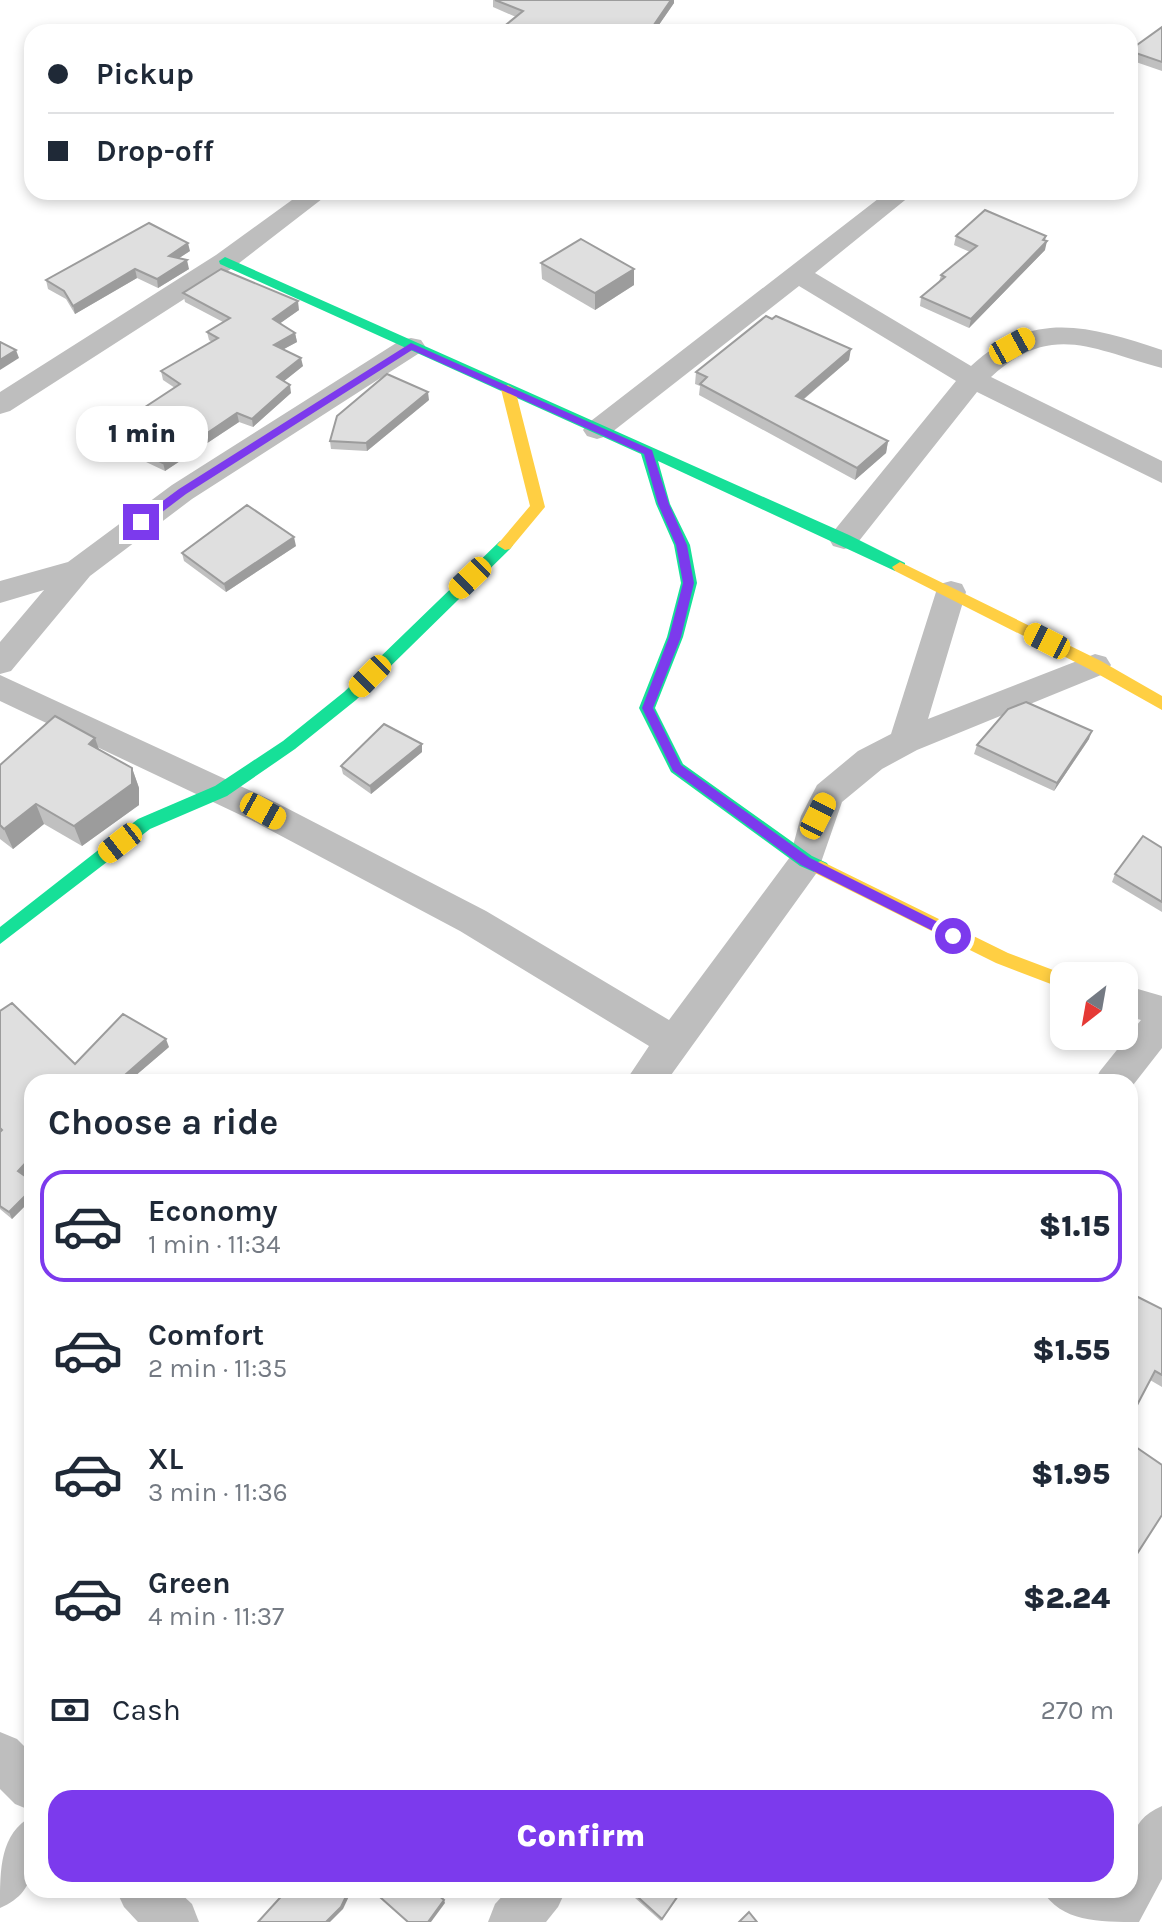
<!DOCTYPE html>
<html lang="en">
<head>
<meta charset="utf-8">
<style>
  body { margin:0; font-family:Karla,sans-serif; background:#f6f6f7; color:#1f2937; height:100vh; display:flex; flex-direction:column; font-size:30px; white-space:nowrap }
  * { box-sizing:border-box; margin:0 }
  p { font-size:26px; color:#747a83 }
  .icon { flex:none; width:44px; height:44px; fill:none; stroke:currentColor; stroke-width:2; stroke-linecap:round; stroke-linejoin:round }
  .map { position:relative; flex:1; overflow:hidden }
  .sheet { position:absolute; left:24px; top:1074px; width:1114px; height:824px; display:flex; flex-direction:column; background:#fff; border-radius:24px; box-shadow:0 4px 12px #0003 }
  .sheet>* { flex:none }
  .guide { position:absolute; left:24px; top:24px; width:1114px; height:176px; border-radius:24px; box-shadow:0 4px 12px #0003; display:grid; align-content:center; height:176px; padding:0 24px; background:#fff }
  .needle { width:52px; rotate:211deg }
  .fabs { position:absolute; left:1050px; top:962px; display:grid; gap:16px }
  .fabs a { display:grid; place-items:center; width:88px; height:88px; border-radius:16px; background:#fff; box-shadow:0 4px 12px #0003; font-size:40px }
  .end { position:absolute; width:36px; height:36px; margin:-18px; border:10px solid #7c3aed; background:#fff; box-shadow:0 0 0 4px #fff }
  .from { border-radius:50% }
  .bubble { position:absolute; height:56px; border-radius:24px; background:#fff; box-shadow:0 4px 12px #0003; font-size:26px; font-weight:800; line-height:56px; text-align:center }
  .car { position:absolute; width:24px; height:48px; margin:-24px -12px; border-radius:10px; box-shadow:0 0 6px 2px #0007; background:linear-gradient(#f5c518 24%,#345 0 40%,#f5c518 0 76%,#345 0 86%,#f5c518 0) }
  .guide b { display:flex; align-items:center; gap:28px; height:76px; font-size:30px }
  .guide b+b { border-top:2px solid #e0e1e3 }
  .guide i { width:20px; height:20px; background:#1f2937 }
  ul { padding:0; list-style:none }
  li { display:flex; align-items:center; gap:24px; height:112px; margin:0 16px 12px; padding:0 8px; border:4px solid transparent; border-radius:24px }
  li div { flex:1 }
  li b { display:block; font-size:30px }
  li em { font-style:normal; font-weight:800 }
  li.current { border-color:#7c3aed }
  li>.icon { width:72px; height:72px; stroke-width:1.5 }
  h2 { padding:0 24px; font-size:36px; line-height:96px }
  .pay { display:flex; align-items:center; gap:20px; height:88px; padding:0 24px; font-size:30px }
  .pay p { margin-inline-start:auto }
  .button { display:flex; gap:16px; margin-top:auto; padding:16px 24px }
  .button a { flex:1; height:92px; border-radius:24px; background:#7c3aed; color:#fff; font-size:32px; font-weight:800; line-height:92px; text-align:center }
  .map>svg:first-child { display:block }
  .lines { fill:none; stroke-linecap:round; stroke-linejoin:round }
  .street { fill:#bebebe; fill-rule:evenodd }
  .fast { fill:#16e098; fill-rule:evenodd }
  .slow { fill:#ffcf43; fill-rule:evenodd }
  .wall { fill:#c0c0c0 }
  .shaded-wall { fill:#9c9c9c }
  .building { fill:#dfdfdf; stroke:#9c9c9c; stroke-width:2 }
  .route { fill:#7c3aed }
</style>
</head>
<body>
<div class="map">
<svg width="1162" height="1922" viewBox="0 0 1162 1922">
  <rect width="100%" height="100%" fill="#fff"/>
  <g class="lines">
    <g class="street">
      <path d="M 303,192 L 331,192 L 234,267 L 10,411 L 0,414 L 0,392 L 216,255 Z"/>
      <path d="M 887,192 L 915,192 L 815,273 L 971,366 C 1033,309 1089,326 1162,350 L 1162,368 C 1093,350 1052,321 991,377 L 1162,461 L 1162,483 L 977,392 L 855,546 L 844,549 L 833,546 L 829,539 L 833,532 L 956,381 L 799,286 L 607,436 L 597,439 L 587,436 L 583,430 L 587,424 Z"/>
      <path d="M 411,338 L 421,340 L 425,346 L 421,352 L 192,499 L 90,576 L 11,671 L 0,674 L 0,642 L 44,590 L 0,603 L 0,581 L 68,562 L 172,485 L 401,340 Z"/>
      <path d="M 951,581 L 962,584 L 966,592 L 928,719 L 1095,654 L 1106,657 L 1111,665 L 1106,673 L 917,750 L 882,769 L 842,802 L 818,871 L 666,1082 L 625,1082 L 649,1046 L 460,931 L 251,820 L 0,701 L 0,675 L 275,802 L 486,911 L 669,1020 L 790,857 L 801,816 L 817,785 L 858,751 L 891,734 L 936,592 L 940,584 Z"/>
      <path d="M 1124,985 L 1162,996 L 1162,1048 L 1130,1089 L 1130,1082 L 1094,1082 L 1100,1071 L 1141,1020 L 1124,1015 Z"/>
      <path d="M 0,1732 L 17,1739 L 32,1754 L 32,1811 L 15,1804 L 0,1789 Z"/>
      <path d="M 1162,1806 L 1162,1879 L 1139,1922 C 1098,1922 1061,1922 1042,1890 L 1130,1890 C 1130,1854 1124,1822 1162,1806 Z"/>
      <path d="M 32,1816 C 32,1855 43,1890 0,1908 C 0,1868 0,1834 32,1816 Z"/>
      <path d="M 116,1890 L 177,1890 L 192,1904 L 199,1922 L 138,1922 L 124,1907 Z"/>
      <path d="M 508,1890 L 566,1890 L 558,1907 L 546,1922 L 488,1922 L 495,1904 Z"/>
    </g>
    <g class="fast">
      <path d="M 225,257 L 849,535 L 905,563 L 905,571 L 895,571 L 658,461 L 670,504 L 690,545 L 697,583 L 683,637 L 655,708 L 683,764 L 812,856 L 827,863 L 830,868 L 827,873 L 821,875 L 800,866 L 671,772 L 639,708 L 667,637 L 681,583 L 674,545 L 656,504 L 641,454 L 220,264 L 219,261 Z"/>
      <path d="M 505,540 L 513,545 L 510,549 L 356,700 L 295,749 L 227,796 L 150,829 L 0,944 L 0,927 L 138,819 L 215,786 L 283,741 L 344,692 L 500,541 Z"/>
    </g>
    <g class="slow">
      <path d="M 508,385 L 515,389 L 545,507 L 510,549 L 505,550 L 497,545 L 530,506 L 501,389 Z"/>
      <path d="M 900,562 L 1101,661 L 1162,696 L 1162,710 L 1089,669 L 895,571 L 892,567 Z"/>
      <path d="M 821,861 L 1008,953 L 1069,976 L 1064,976 L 1064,989 L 996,963 L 815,873 L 812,868 L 815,863 Z"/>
    </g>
  </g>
  <g class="wall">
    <path d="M 493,0 L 674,0 L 674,3 L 654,32 L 497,32 L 516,17 L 493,7 Z"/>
    <path d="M 1162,27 L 1162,71 L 1130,60 L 1130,50 Z"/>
    <path d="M 956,236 L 1045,240 L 1045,250 L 969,328 L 920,306 L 921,297 L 939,282 L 941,275 L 970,252 L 954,245 Z"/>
    <path d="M 190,251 L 179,258 L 189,269 L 158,288 L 137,278 L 75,314 L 66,299 L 48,289 L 46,280 Z"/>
    <path d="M 541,263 L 634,269 L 634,285 L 595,310 L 542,279 Z"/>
    <path d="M 183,293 L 299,310 L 280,323 L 295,333 L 297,342 L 283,349 L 303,366 L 284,381 L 291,393 L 253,427 L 239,422 L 165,471 L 106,443 L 104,434 L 175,388 L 163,380 L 161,371 L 212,342 L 209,340 L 207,332 L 223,322 L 185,302 Z"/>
    <path d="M 849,360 L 803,400 L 888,441 L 886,453 L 855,480 L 699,395 L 700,386 L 695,384 L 696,372 Z"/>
    <path d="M 429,400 L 367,451 L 331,449 L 330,441 Z"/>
    <path d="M 296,546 L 226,592 L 184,561 L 182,553 Z"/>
    <path d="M 1089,739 L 1054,791 L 974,754 L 977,745 Z"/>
    <path d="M 99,749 L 132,768 L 139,788 L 139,805 L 82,846 L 44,824 L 13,849 L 0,839 L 0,765 Z"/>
    <path d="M 422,752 L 371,794 L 343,774 L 341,766 Z"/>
    <path d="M 1162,848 L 1162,912 L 1112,882 L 1115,874 Z"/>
    <path d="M 0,1011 L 75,1064 L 169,1047 L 128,1082 L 32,1082 L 24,1175 L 32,1181 L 32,1199 L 12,1219 L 0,1209 Z"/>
    <path d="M 1130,1293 L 1162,1309 L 1162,1387 L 1150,1380 L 1131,1415 Z"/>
    <path d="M 626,1890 L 683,1890 L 661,1921 Z"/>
  </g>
  <g class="shaded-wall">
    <path d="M 671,0 L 674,0 L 674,3 L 654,32 L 649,32 Z"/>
    <path d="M 1046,236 L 1044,244 L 1047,241 L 1045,250 L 969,328 L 971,319 Z"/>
    <path d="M 188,243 L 190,251 L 170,264 L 169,256 Z"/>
    <path d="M 187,260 L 189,269 L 158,288 L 157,279 Z"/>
    <path d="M 135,269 L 137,278 L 75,314 L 73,306 Z"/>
    <path d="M 634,269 L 634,285 L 595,310 L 595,293 Z"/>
    <path d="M 298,301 L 299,310 L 275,327 L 273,319 Z"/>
    <path d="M 295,333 L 297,342 L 275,354 L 274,345 Z"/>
    <path d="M 851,349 L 849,360 L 794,407 L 796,396 Z"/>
    <path d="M 16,350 L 19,358 L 0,370 L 0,360 Z"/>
    <path d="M 301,358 L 303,366 L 278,386 L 277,377 Z"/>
    <path d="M 290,385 L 291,393 L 253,427 L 252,419 Z"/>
    <path d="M 428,392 L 429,400 L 367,451 L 366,443 Z"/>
    <path d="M 237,413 L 239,422 L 165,471 L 163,463 Z"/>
    <path d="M 888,441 L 886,453 L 855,480 L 857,468 Z"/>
    <path d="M 294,537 L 296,546 L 226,592 L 224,584 Z"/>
    <path d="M 1092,731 L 1089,739 L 1054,791 L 1057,783 Z"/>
    <path d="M 95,738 L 102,758 L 89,744 Z"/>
    <path d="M 422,744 L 422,752 L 371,794 L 370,786 Z"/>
    <path d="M 132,768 L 139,788 L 139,805 L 82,846 L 74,826 Z"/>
    <path d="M 36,804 L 44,824 L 13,849 L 4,829 Z"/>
    <path d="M 166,1039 L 169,1047 L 128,1082 L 117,1082 Z"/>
    <path d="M 32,1156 L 32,1167 L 22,1178 L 18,1171 Z"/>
    <path d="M 32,1189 L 32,1199 L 12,1219 L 9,1212 Z"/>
    <path d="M 349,1890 L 352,1890 L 343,1909 L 330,1922 L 326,1922 Z"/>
    <path d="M 444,1900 L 445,1903 L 431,1922 L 428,1922 Z"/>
  </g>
  <g class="building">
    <path d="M 495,0 L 671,0 L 649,32 L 497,32 L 523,11 Z"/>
    <path d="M 1162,27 L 1162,62 L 1130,51 L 1130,50 Z"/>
    <path d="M 985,210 L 1046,236 L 1043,240 L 1047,241 L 971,319 L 921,297 L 945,277 L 941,275 L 977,246 L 956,236 Z"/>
    <path d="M 149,223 L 188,243 L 169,256 L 187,260 L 157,279 L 135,269 L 73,306 L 64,291 L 46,280 Z"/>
    <path d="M 581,239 L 634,269 L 595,293 L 541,263 Z"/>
    <path d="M 221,269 L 298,301 L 273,319 L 295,333 L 274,345 L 301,358 L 277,377 L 290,385 L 252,419 L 237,413 L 163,463 L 104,434 L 180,384 L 161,371 L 218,338 L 207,332 L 230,318 L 183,293 Z"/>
    <path d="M 766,316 L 772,319 L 776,316 L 851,349 L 796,396 L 888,441 L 857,468 L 700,384 L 707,377 L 696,372 Z"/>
    <path d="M 0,342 L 16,350 L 0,360 Z"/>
    <path d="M 387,374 L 428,392 L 366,443 L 330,441 L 337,416 Z"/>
    <path d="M 247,505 L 294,537 L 224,584 L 182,553 Z"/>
    <path d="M 1026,702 L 1092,731 L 1057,783 L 977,745 L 1008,709 Z"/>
    <path d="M 55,716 L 95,738 L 89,744 L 132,768 L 132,784 L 74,826 L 36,804 L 4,829 L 0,825 L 0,765 Z"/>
    <path d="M 384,724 L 422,744 L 370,786 L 341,766 Z"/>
    <path d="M 1143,836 L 1162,848 L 1162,902 L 1115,874 Z"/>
    <path d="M 12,1003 L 75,1064 L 123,1014 L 166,1039 L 117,1082 L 32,1082 L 32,1156 L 18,1171 L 32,1181 L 32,1189 L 9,1212 L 0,1206 L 0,1132 L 2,1130 L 0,1128 L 0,1011 Z"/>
    <path d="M 1130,1293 L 1162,1309 L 1162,1375 L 1155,1371 L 1136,1407 L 1130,1403 Z"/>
    <path d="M 1130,1443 L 1162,1465 L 1162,1515 L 1133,1560 L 1130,1558 Z"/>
    <path d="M 287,1890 L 349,1890 L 341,1907 L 326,1922 L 258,1922 Z"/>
    <path d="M 372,1890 L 432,1890 L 444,1900 L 428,1922 L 408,1922 Z"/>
    <path d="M 630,1890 L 682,1890 L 662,1919 Z"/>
    <path d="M 749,1912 L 757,1922 L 739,1922 Z"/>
  </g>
  <path class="route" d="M 411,343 L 652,450 L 669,504 L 687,545 L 694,583 L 681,637 L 653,708 L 681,765 L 810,858 L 958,932 L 958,939 L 949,939 L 801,865 L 673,771 L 642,708 L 669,637 L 683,583 L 676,545 L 658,504 L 644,454 L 412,350 L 186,494 L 145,525 L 137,525 L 137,520 L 179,489 Z"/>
</svg>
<div class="fabs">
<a><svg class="needle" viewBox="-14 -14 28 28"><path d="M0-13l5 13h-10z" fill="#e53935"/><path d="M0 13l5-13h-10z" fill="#747a83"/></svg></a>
</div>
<i class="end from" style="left:953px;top:936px"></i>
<i class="end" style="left:141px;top:522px"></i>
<div class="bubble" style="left:76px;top:406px;width:132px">1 min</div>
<i class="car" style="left:1012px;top:346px;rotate:61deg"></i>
<i class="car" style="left:470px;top:578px;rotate:226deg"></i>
<i class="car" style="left:1047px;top:641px;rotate:297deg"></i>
<i class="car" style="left:370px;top:676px;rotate:225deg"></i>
<i class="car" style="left:263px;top:811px;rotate:119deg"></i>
<i class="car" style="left:818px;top:816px;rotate:27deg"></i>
<i class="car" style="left:120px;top:843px;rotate:232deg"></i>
<div class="guide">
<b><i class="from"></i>Pickup</b>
<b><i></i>Drop-off</b>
</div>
<section class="sheet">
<h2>Choose a ride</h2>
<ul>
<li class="current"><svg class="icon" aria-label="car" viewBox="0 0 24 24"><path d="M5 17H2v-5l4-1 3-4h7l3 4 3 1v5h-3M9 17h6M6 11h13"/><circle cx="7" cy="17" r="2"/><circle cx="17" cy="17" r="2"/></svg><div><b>Economy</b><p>1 min · 11:34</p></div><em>$1.15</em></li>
<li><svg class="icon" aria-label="car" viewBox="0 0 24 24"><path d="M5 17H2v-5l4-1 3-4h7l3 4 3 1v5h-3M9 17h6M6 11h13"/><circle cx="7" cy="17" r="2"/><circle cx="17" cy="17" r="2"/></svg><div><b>Comfort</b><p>2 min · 11:35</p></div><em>$1.55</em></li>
<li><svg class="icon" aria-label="car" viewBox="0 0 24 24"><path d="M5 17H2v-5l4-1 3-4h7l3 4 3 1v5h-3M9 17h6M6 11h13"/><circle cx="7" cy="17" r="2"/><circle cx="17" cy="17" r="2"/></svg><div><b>XL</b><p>3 min · 11:36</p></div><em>$1.95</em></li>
<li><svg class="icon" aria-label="car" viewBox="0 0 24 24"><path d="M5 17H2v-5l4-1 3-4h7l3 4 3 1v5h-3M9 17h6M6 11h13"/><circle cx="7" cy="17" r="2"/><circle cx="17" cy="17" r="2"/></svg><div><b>Green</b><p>4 min · 11:37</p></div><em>$2.24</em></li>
</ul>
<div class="pay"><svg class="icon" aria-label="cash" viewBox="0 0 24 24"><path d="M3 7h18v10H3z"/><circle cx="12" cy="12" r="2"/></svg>Cash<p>270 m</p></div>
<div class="button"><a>Confirm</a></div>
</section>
</div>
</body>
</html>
